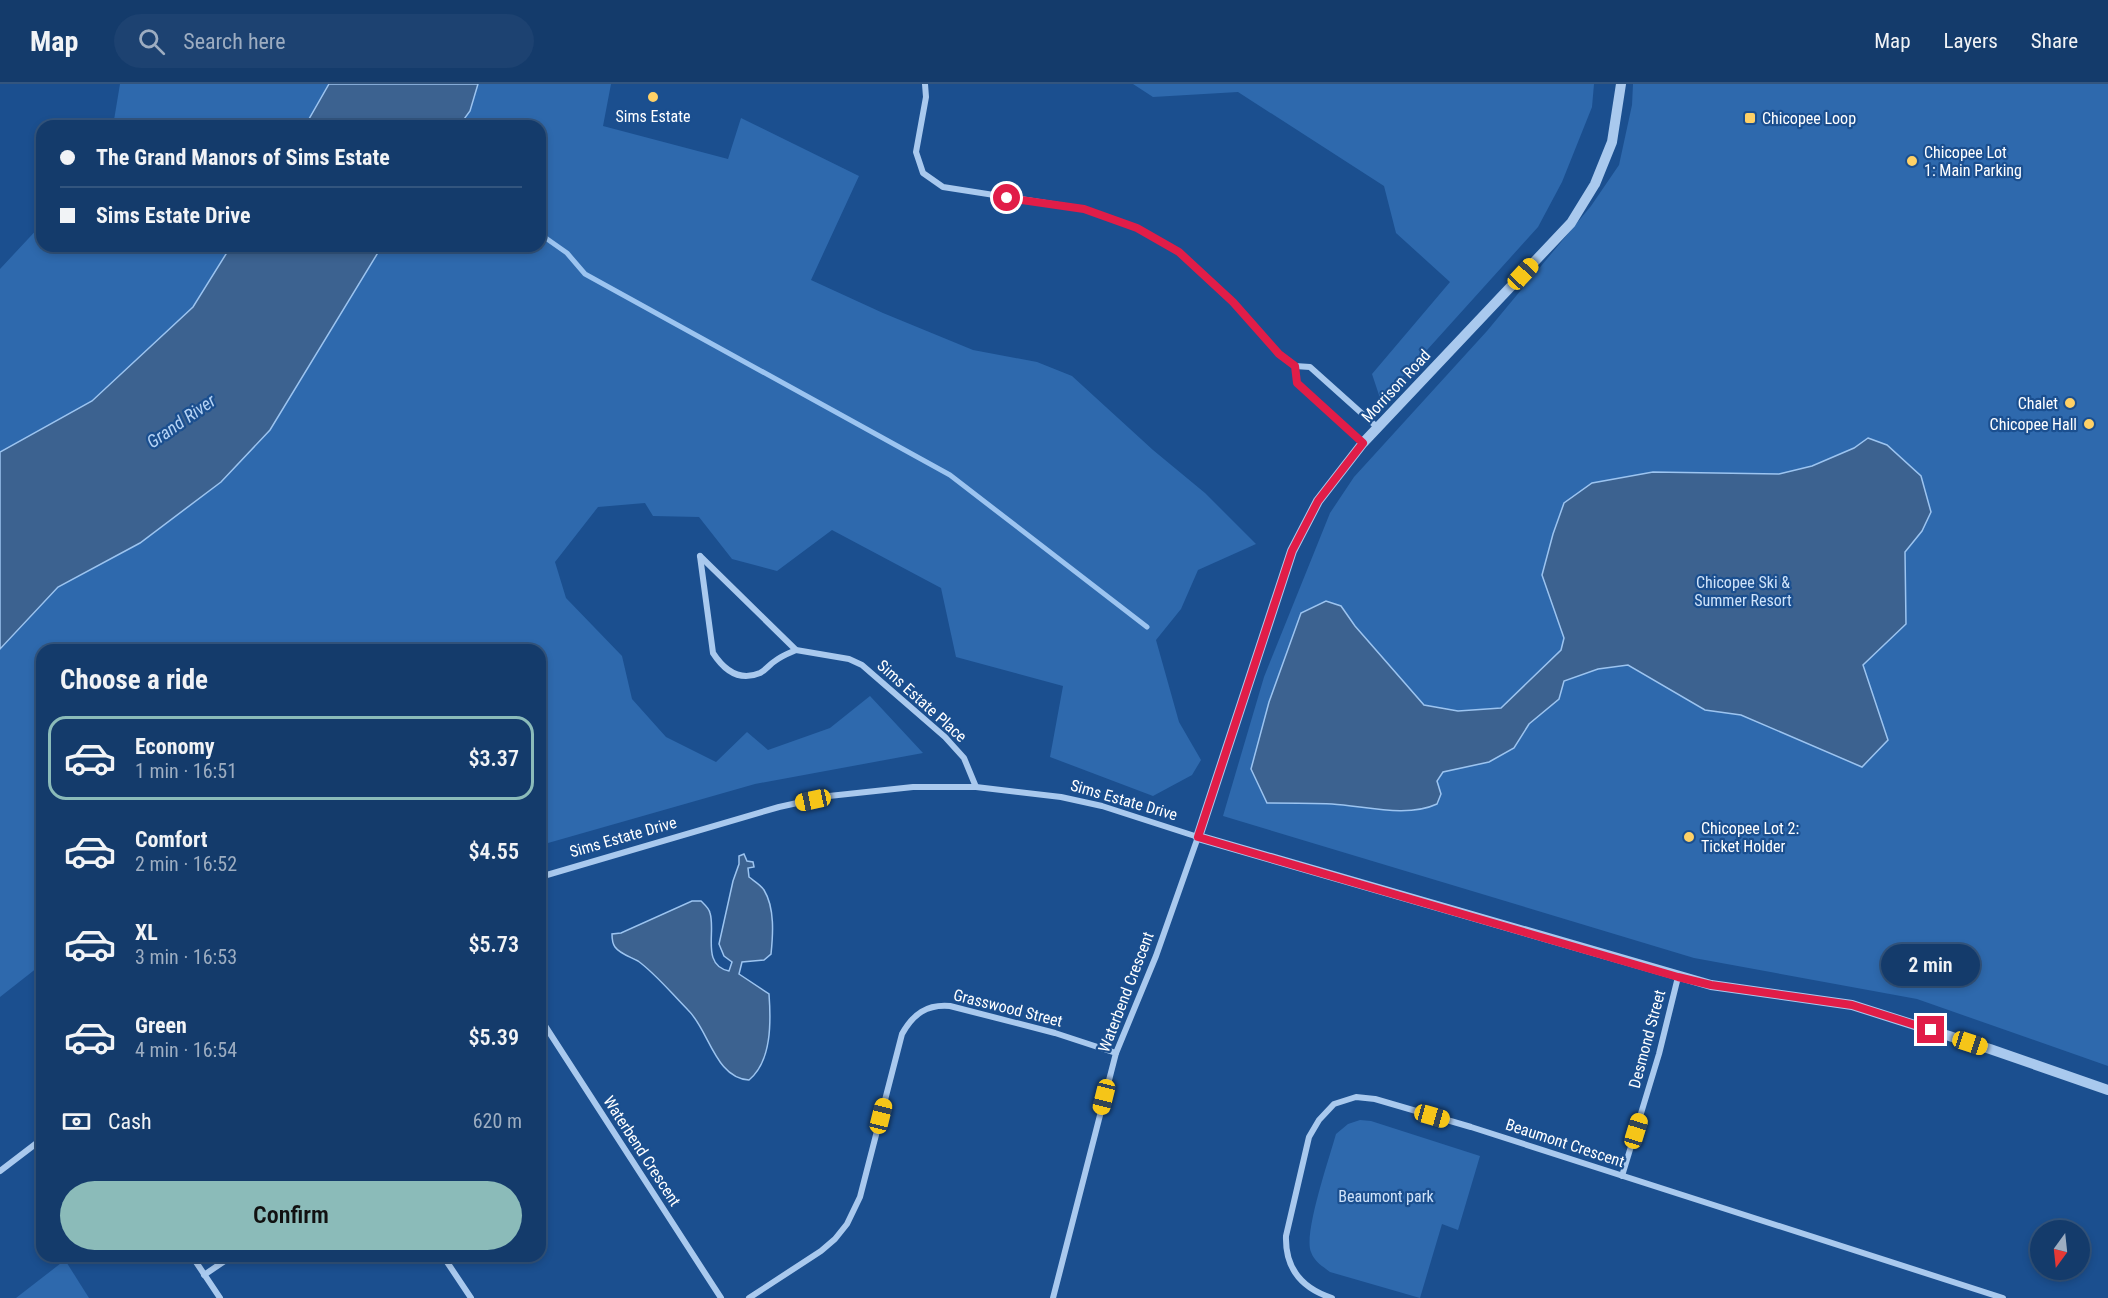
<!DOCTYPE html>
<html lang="en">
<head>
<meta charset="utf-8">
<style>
  body { margin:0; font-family:"Roboto Condensed",sans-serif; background:#1d4271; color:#f1f3f6; height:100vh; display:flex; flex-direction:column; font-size:22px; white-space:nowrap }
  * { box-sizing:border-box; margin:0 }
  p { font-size:20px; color:#9dadc1 }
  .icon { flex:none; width:33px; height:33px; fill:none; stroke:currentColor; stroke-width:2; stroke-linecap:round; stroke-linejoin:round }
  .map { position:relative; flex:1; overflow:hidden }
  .details { position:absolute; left:36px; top:560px; width:510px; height:618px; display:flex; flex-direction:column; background:#143b6b; border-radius:18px; box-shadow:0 3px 9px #0003,0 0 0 2px #33557e }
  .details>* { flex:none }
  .guide { position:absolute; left:36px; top:36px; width:510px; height:132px; border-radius:18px; box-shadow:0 3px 9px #0003,0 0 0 2px #33557e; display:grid; align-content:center; height:132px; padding:0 24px; background:#143b6b }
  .needle { width:39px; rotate:195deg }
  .fabs { position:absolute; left:2030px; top:1136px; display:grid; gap:12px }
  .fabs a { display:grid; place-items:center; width:60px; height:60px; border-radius:50%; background:#143b6b; box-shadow:0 3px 9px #0003,0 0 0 2px #33557e; font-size:30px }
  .end { position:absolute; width:27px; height:27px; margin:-14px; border:8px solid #e11d48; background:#fff; box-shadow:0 0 0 3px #fff }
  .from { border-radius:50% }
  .bubble { position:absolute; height:42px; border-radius:21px; background:#143b6b; box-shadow:0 3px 9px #0003,0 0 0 2px #33557e; font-size:20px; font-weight:600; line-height:42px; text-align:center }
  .car { position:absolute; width:18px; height:36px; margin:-18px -9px; border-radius:8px; box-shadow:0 0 4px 2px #0007; background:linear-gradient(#f5c518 24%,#345 0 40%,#f5c518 0 76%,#345 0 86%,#f5c518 0) }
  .guide b { display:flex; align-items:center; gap:21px; height:57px; font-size:22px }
  .guide b+b { border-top:2px solid #33557e }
  .guide i { width:15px; height:15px; background:#f1f3f6 }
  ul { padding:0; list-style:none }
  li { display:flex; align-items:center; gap:18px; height:84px; margin:0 12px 9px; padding:0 12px; border:3px solid transparent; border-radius:18px }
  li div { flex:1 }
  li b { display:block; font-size:22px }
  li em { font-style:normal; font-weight:600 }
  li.current { border-color:#8bbbb9 }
  li>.icon { width:54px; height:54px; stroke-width:1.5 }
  h2 { padding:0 24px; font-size:27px; line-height:72px }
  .pay { display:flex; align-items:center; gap:15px; height:66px; padding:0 24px; font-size:22px }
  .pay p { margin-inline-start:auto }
  .primary-button { display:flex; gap:12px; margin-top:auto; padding:12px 24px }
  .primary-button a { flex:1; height:69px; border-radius:36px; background:#8bbbb9; color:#111; font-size:24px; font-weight:600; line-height:69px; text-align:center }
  header { display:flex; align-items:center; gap:36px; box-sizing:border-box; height:84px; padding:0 30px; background:#143b6b; border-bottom:2px solid #33557e }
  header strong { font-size:28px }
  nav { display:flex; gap:33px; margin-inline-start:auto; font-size:21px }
  .search { width:420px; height:54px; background:#1d4271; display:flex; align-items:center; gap:15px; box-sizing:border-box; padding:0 21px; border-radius:33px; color:#9dadc1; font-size:22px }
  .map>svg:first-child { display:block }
  .green { fill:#2e69ad }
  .water { fill:#3c6290; stroke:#9cc4f0; stroke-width:1.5 }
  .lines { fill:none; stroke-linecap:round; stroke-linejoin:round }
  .stream { stroke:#9cc4f0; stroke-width:5 }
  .minor { stroke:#a9c9ee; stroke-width:6 }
  .tertiary { stroke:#a9c9ee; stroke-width:10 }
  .route { stroke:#e11d48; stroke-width:8 }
  .poi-dot { fill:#ffd166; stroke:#1b4f8f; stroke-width:2 }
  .labels { text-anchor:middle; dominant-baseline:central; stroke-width:4.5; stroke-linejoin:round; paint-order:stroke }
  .poi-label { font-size:16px; fill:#fff; stroke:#1b4f8f; text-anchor:start }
  .street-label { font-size:16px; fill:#fff; stroke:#1b4f8f }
  .park-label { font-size:16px; fill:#cfe3fa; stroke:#1b4f8f }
  .water-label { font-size:18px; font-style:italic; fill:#b5d3f5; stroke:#1b4f8f }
</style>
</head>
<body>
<header>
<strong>Map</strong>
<div class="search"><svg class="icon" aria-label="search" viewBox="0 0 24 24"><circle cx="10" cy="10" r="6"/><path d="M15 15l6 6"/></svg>Search here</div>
<nav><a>Map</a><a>Layers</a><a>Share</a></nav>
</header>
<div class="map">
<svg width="2108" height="1214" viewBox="0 0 2108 1214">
  <rect width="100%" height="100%" fill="#1b4f8f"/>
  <g class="green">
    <path d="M 120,0 L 329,0 L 305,42 L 113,42 Z"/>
    <path d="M 478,0 L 611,0 L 603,42 L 728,75 L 741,34 L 859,92 L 811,196 L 883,229 L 973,266 L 1037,278 L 1072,292 L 1153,366 L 1205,409 L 1256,460 L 1198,486 L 1181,525 L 1156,556 L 1179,638 L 1201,676 L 1192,691 L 1153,712 L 1050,673 L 1063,602 L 956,573 L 941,504 L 832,446 L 777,487 L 732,475 L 699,433 L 653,432 L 645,419 L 598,423 L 555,478 L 566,514 L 622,572 L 632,615 L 666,653 L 716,678 L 747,648 L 768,666 L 830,644 L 870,612 L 923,669 L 755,700 L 548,759 L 540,739 L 540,566 L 42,566 L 42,880 L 0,913 L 0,565 L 58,503 L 140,459 L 221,398 L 270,346 L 382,162 L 540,162 L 540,42 L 459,42 L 470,27 Z"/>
    <path d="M 1133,0 L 1594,0 L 1592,23 L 1562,98 L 1538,143 L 1381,317 L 1372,290 L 1450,198 L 1396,149 L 1384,102 L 1238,8 L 1153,13 Z"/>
    <path d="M 1633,0 L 2108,0 L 2108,982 L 1917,915 L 1694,874 L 1223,732 L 1264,593 L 1330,429 L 1354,393 L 1487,247 L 1591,122 L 1619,81 L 1632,21 Z"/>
    <path d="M 42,140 L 42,162 L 231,162 L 193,223 L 92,317 L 0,368 L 0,185 Z"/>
    <path d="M 1360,1036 L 1371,1037 L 1480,1072 L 1458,1146 L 1442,1140 L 1420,1214 L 1330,1188 C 1322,1182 1314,1177 1311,1168 C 1303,1150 1330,1072 1336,1050 L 1348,1040 Z"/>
    <path d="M 65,1176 L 89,1214 L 16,1214 Z"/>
  </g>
  <g class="water">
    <path d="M 329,0 L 478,0 L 470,27 L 459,42 L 305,42 Z"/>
    <path d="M 231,162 L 382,162 L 270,346 L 221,398 L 140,459 L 58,503 L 0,565 L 0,368 L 92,317 L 193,223 Z"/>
    <path d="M 1868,354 L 1887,361 L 1921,392 L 1931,428 L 1922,447 L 1905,468 L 1906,540 L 1863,581 L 1888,656 L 1862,683 L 1741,631 L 1705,626 L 1628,581 L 1598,585 L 1564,597 L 1559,615 L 1529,640 L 1514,664 L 1489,678 L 1443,688 L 1437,697 L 1441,710 L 1437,720 C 1407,734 1365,722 1332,720 C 1311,719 1289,719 1267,719 L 1251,685 L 1269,618 L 1301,529 L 1326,517 L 1341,522 L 1355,542 L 1424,621 L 1458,627 L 1501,624 L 1561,566 L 1564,554 L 1542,491 L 1553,450 L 1564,419 L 1592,399 L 1653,388 L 1779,390 L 1812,382 L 1854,364 Z"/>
    <path d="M 744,770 L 747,777 L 753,778 L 754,783 L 748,784 L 749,793 C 754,797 761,801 764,806 C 775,824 773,851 771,870 L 764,876 L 742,878 L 739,890 L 769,910 C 771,937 772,977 749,996 C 715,994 709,946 688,926 C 672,910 656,890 638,877 C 631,873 620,870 615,863 C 612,859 612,854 612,850 L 621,849 L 692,817 L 701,817 C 705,821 709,824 710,829 C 716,848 701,881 729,887 L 732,878 L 724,872 L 719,860 L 733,797 L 739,780 L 739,772 Z"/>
  </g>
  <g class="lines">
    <path class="stream" d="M 540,150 L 567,169 L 585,190 L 950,391 L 1147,543"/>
    <g class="minor">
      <path d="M 925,0 L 926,13 L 916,68 L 923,89 L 943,103 L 1084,125 L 1137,144 L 1179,168 L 1233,218 L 1279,270 L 1295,282 L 1310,283 L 1377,343"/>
      <path d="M 1295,282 L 1297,299 L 1363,359"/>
      <path d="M 700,472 L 796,566 L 849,575 L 862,581 L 945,653 L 964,674 L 976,703"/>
      <path d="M 700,472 L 713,569 C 724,586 739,598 760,589 C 766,586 770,580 775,577 C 781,572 789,569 796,566"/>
      <path d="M 540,793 L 779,723 L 829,712 L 913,703 L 976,703 L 1061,713 L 1102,722 L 1198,753 L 1156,872 L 1116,969 L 1053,1214"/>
      <path d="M 540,934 L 721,1214"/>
      <path d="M 0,1087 L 42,1055"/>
      <path d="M 1622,1092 L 1659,970 L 1678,893"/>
      <path d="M 192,1172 L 220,1214"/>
      <path d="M 443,1172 L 471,1214"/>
      <path d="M 204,1191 L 232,1172"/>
      <path d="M 749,1214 L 821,1167 L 835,1155 L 847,1140 L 860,1113 L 902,950 C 913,930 927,920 950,922 L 1055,949 L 1116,969"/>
      <path d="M 1332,1214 C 1301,1204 1285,1184 1286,1152 L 1309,1053 L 1319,1036 L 1334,1020 L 1356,1013 L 1375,1015 L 1471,1043 L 2003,1214"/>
    </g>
    <path class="tertiary" d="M 1621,0 L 1612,58 L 1595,100 L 1571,139 L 1363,359 L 1318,417 L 1292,467 L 1198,753 L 1711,901 L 1852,921 L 1990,965 L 2108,1006"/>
  </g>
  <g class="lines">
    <path class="route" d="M 1007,114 L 1084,125 L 1137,144 L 1179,168 L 1233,218 L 1279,270 L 1295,282 L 1297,299 L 1363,359 L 1318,417 L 1292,467 L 1198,753 L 1678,893 L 1711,901 L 1852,921 L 1931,946"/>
  </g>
  <g class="poi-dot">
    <circle cx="653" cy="13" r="6"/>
    <rect x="1744" y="28" width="12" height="12" rx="3"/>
    <circle cx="1912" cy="77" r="6"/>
    <circle cx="2070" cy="319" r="6"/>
    <circle cx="2089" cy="340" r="6"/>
    <circle cx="1689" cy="753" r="6"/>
  </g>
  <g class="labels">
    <g class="poi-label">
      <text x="653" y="32" text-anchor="middle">Sims Estate</text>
      <text x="1762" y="34">Chicopee Loop</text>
      <text x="1924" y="68">Chicopee Lot<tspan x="1924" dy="18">1: Main Parking</tspan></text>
      <text x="2058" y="319" text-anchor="end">Chalet</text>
      <text x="2077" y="340" text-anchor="end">Chicopee Hall</text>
      <text x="1701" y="744">Chicopee Lot 2:<tspan x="1701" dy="18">Ticket Holder</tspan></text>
    </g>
    <g class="street-label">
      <text transform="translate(1396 302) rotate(-47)">Morrison Road</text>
      <text transform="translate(922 617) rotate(42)">Sims Estate Place</text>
      <text transform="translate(1124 716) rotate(16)">Sims Estate Drive</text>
      <text transform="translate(623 753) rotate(-16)">Sims Estate Drive</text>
      <text transform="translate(1126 908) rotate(-69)">Waterbend Crescent</text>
      <text transform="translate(1008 924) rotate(14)">Grasswood Street</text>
      <text transform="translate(1647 955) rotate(-75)">Desmond Street</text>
      <text transform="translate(1565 1059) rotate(18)">Beaumont Crescent</text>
      <text transform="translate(642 1067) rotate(57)">Waterbend Crescent</text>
    </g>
    <g class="park-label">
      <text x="1743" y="498">Chicopee Ski &amp;<tspan x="1743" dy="18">Summer Resort</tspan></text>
      <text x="1386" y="1112">Beaumont park</text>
    </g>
    <g class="water-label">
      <text transform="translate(181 337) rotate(-35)">Grand River</text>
    </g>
  </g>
</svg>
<div class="fabs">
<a><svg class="needle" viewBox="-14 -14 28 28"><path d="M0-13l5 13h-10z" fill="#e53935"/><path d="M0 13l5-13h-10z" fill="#9dadc1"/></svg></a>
</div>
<i class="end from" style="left:1007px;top:114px"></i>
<i class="end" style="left:1931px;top:946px"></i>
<div class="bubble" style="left:1881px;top:860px;width:99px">2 min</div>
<i class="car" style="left:1523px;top:190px;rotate:43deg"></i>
<i class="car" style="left:813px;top:716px;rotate:258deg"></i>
<i class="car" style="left:1970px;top:959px;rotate:108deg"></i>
<i class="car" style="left:1104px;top:1013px;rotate:194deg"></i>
<i class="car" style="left:881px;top:1032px;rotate:14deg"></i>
<i class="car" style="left:1432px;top:1032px;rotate:106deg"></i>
<i class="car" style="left:1636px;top:1047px;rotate:17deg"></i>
<div class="guide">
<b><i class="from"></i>The Grand Manors of Sims Estate</b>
<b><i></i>Sims Estate Drive</b>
</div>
<section class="details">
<h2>Choose a ride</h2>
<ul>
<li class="current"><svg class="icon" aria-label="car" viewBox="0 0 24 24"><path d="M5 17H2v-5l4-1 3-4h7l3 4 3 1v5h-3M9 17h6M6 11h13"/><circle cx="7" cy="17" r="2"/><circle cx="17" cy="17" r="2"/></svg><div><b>Economy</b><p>1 min · 16:51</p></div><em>$3.37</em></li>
<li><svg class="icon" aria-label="car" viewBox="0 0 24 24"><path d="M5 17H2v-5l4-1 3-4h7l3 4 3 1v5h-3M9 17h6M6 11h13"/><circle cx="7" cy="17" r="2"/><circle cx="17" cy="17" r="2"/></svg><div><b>Comfort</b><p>2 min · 16:52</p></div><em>$4.55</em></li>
<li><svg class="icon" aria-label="car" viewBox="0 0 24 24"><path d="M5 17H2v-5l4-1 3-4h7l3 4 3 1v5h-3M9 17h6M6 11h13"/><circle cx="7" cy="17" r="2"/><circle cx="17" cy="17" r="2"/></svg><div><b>XL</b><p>3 min · 16:53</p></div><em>$5.73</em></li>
<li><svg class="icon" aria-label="car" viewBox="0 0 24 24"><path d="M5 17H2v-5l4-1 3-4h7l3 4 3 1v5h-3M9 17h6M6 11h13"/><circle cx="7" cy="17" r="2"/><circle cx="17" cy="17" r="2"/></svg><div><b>Green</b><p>4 min · 16:54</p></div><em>$5.39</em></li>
</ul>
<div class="pay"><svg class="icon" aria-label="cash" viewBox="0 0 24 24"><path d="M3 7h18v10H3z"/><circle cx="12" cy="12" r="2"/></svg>Cash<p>620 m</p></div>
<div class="primary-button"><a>Confirm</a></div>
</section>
</div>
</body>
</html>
